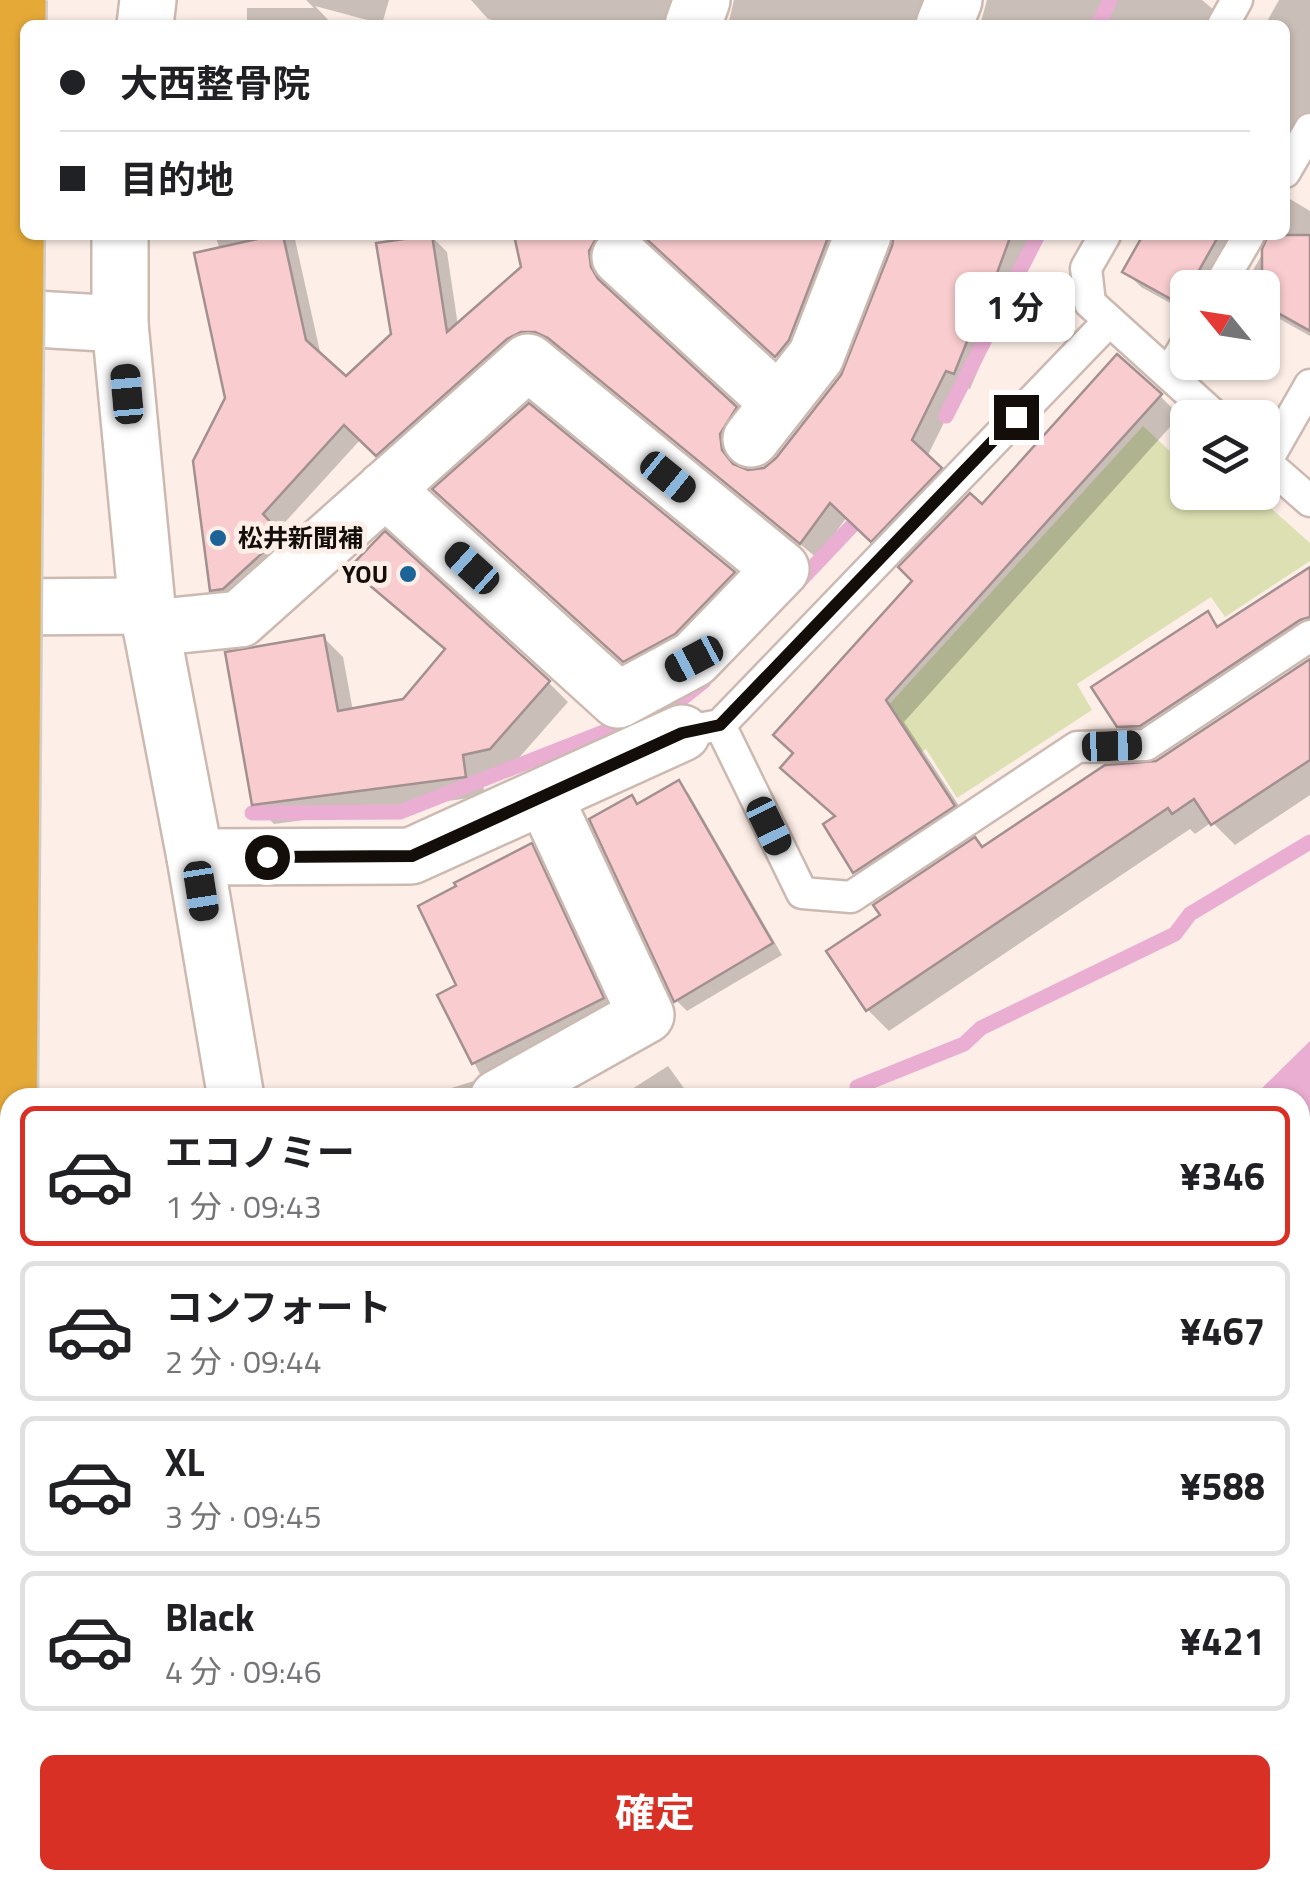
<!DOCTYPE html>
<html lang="ja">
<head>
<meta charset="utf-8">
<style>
  body { margin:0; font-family:"Titillium Web","Noto Sans JP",sans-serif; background:#f2f2f2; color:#202124; height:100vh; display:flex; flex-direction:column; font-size:38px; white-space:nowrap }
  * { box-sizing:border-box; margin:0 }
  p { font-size:32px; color:#757577 }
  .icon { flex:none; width:55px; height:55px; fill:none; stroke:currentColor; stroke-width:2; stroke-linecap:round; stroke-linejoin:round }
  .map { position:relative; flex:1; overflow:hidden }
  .side { position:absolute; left:0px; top:1088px; width:1310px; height:802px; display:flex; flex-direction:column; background:#fff; border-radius:30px 30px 0 0; box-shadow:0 2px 8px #0004 }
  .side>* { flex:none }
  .hud { position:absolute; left:20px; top:20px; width:1270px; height:220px; border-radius:15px; box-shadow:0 2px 8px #0004; display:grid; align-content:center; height:220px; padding:0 40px; background:#fff }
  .needle { width:65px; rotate:300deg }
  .controls { position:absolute; left:1170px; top:270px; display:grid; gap:20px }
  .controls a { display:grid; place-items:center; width:110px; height:110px; border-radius:15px; background:#fff; box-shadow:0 2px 8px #0004; font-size:50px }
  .end { position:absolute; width:45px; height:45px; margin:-22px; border:12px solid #140e0b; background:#fff; box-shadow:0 0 0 5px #fff }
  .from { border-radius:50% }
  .bubble { position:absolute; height:70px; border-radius:15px; background:#fff; box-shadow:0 2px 8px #0004; font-size:32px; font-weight:700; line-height:70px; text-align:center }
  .car { position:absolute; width:30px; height:60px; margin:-30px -15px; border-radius:12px; box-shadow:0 0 8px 2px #0007; background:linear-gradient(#222 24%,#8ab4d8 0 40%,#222 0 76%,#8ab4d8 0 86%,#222 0) }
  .hud b { display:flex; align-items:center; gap:35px; height:95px; font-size:38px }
  .hud b+b { border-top:2px solid #e0e0e0 }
  .hud i { width:25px; height:25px; background:#202124 }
  ul { padding:18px 0 0; list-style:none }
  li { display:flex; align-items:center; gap:30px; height:140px; margin:0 20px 15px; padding:0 20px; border:5px solid #e0e0e0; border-radius:15px }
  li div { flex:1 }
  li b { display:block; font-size:38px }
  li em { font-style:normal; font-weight:700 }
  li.current { border-color:#d93025 }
  li>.icon { width:90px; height:90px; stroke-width:1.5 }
  .primary-button { display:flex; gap:20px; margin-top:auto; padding:20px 40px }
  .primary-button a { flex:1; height:115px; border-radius:15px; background:#d93025; color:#fff; font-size:40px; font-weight:700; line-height:115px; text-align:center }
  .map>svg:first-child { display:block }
  .built { fill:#fce1d5 }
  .green { fill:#dde0b3 }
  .water { fill:#eaaed2 }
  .shadow { fill:#0003 }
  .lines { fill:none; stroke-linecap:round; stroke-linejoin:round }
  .stream { stroke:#eaaed2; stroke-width:15 }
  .building { fill:#f9cccf; stroke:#a39091; stroke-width:2.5 }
  .service-casing { stroke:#ccbab2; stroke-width:35 }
  .minor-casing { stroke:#ccbab2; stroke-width:60 }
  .tertiary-casing { stroke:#ccbab2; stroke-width:60 }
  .service { stroke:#fff; stroke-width:30 }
  .minor { stroke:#fff; stroke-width:55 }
  .tertiary { stroke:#fff; stroke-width:55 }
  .motorway-bridge-casing { stroke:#d0cfce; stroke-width:60; stroke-linecap:butt }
  .motorway-bridge { stroke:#e5a938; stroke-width:55 }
  .route { stroke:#140e0b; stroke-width:12 }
  .poi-dot { fill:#1c6397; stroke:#fdeee7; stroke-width:4 }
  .labels { text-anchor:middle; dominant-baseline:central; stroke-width:10; stroke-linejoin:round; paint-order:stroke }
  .poi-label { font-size:25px; font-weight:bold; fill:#140e0b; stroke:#fdeee7; text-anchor:start }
</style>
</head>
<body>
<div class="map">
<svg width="1310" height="1888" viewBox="0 0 1310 1888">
  <rect width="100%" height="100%" fill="#fdeee7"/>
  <path class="built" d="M 927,1880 L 1008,1880 L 1017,1888 L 902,1888 Z"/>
  <path class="green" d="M 1143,426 L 1187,467 L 1188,492 L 1254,493 L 1310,543 L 1310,561 L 1225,617 L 1211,597 L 1077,684 L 1092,710 L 957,798 L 926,749 L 866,788 L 844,754 Z"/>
  <path class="water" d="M 1310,1041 L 1310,1290 L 1300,1296 L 1300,1098 L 1253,1097 Z"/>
  <g class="shadow">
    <path d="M 306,0 L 389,0 L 382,24 L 315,6 L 333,25 L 247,25 L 247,8 L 314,8 Z"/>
    <path d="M 471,0 L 692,0 L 683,25 L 512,25 L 488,19 Z"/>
    <path d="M 734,0 L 944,0 L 932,25 L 728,25 Z"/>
    <path d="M 987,0 L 1202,0 L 1228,22 L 1227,25 L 980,25 Z"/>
    <path d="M 1279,0 L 1310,0 L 1310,117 L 1285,161 L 1285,25 L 1265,25 Z"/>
    <path d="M 1285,196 L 1310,211 L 1310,336 L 1262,309 L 1262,288 L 1243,288 L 1268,244 L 1270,235 L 1285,235 Z"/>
    <path d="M 215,235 L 294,235 L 321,356 L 346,379 L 393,335 L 431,236 L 447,252 L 458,326 L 523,268 L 517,235 L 853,235 L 793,371 L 659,249 L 644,241 L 628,242 L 604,268 L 606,286 L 612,295 L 751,424 L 735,453 L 737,469 L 747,472 L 763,471 L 777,460 L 843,377 L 895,247 L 896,235 L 1033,235 L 1019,281 L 1016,281 L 970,389 L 962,386 L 927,457 L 956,485 L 888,556 L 847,517 L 817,558 L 567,353 L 554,347 L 538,347 L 394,470 L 361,439 L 277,531 L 296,552 L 228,606 L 212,589 L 228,398 L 220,250 Z"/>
    <path d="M 1132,235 L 1259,235 L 1213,288 L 1188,288 L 1188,313 L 1141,287 L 1126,272 L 1143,241 Z"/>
    <path d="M 1160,396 L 1180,416 L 904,722 L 973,827 L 876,892 L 855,871 L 837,817 L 804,788 L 982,507 Z"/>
    <path d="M 450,504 L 733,574 L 748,588 L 639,675 Z"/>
    <path d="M 1310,570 L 1310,649 L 1141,748 L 1119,726 L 1208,615 L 1221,628 Z"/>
    <path d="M 372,587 L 548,682 L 568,702 L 510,768 L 481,774 L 485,796 L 274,824 L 254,804 L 323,637 L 343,657 L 353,711 L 404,702 L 447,651 Z"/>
    <path d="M 1310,662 L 1310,795 L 1235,845 L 1212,822 L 1195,834 L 1190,829 L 889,1031 L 868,1010 L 830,952 L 984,849 L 1157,763 Z"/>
    <path d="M 678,783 L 689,794 L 782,955 L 687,1011 L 676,1000 L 631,798 L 639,806 Z"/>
    <path d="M 531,846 L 543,858 L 614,1011 L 491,1086 L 480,1074 L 440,996 L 460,986 Z"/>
    <path d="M 668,1066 L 691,1098 L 618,1098 Z"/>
    <path d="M 474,1081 L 484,1091 L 482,1098 L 419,1098 Z"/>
    <path d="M 346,1094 L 417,1098 L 346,1098 Z"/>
    <path d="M 1310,1717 L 1310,1751 L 1300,1734 L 1300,1720 Z"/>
  </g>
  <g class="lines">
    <g class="stream">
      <path d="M 1098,25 L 1110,0"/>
      <path d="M 946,416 L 1038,235"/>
      <path d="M 796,585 L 866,511"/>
      <path d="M 252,813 L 400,812 L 675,704 L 704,681"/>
      <path d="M 857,1087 L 964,1044 L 981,1028 L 1175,934 L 1190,914 L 1310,842"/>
    </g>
  </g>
  <g class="building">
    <path d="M 275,235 L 283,235 L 306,340 L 346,376 L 391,334 L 376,243 L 432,235 L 447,332 L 521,267 L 514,235 L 598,235 L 589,251 L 591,267 L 598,279 L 737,407 L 720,434 L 722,450 L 733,464 L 748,470 L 764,468 L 776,458 L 841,375 L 892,246 L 894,235 L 1011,235 L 978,325 L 974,324 L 954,374 L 946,371 L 912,440 L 942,468 L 871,542 L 830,503 L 800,544 L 548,338 L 535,332 L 521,332 L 507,339 L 376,456 L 344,425 L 263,514 L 282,535 L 223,589 L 210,591 L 193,461 L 225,398 L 194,253 Z"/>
    <path d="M 642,235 L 829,235 L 789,340 L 775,357 Z"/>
    <path d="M 1143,235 L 1219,235 L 1180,304 L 1122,272 Z"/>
    <path d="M 1268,235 L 1310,235 L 1310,331 L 1262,304 L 1262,249 Z"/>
    <path d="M 1117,354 L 1162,394 L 886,700 L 955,806 L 853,873 L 823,824 L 835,816 L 780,768 L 793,753 L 773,735 L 912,581 L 898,567 L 970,493 L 982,504 Z"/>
    <path d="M 529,403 L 735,572 L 675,634 L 623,662 L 432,489 Z"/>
    <path d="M 385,531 L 550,681 L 490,749 L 463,755 L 466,777 L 252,805 L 225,652 L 324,635 L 338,711 L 403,699 L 445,649 L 349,568 Z"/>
    <path d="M 1310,567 L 1310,617 L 1300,620 L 1140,726 L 1117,727 L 1091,687 L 1208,611 L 1217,627 Z"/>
    <path d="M 1310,659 L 1310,760 L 1211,825 L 1194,799 L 1172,814 L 1168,808 L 866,1011 L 826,951 L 880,915 L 873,905 L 975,837 L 982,847 L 1105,765 L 1156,761 Z"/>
    <path d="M 679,780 L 773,943 L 674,1002 L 589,819 L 632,795 L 637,804 Z"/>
    <path d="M 532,843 L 604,998 L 472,1064 L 437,995 L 456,985 L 418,906 L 456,886 L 454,883 Z"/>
  </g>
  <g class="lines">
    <g class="service-casing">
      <g id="service">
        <path d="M 1223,25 L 1237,0"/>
        <path d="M 1285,172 L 1310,129"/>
        <path d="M 1105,235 L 1086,268 L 1090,303 L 1217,418"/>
        <path d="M 1218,288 L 1249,235"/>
        <path d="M 1169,373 L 1188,341"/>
        <path d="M 1262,459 L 1310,501"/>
        <path d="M 1266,462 L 1310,385"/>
        <path d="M 720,725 L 802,893 L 851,897 L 1077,747 L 1146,745 L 1310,636"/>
        <path d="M 699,729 L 720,725 L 1109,321"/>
      </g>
    </g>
    <g class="minor-casing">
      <g id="minor">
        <path d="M 693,25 L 702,0"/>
        <path d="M 944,25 L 954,0"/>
        <path d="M 620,257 L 779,403"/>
        <path d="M 751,439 L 816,356 L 863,235"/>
        <path d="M 0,607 L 147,606"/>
        <path d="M 151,628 L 240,619 L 528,362 L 781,569 L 694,659 L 618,700 L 385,489"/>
        <path d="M 195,857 L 411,856 L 682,733"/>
        <path d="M 498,1098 L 646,1015 L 544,796"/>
        <path d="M 1300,1687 L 1310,1683"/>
        <path d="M 1105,1880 L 1114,1888"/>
        <path d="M 546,1888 L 564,1880"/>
      </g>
    </g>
    <g class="tertiary-casing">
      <g id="tertiary">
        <path d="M 145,25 L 148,0"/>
        <path d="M 120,235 L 120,324 L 147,606 L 195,857 L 236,1098"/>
        <path d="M 0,317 L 120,324"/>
        <path d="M 1300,1441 L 1310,1436"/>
        <path d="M 332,1880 L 333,1888"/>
      </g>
    </g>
    <use href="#service" class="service"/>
    <use href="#minor" class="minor"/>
    <use href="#tertiary" class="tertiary"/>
    <g class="motorway-bridge-casing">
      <path id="motorway-bridge" d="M 3,1888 L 18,0"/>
    </g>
    <use href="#motorway-bridge" class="motorway-bridge"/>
  </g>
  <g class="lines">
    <path class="route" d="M 267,857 L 412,856 L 682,733 L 720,725 L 1016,417"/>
  </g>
  <g class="poi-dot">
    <circle cx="218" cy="538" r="10"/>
    <circle cx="408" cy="574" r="10"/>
  </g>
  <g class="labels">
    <g class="poi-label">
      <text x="238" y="538">松井新聞補</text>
      <text x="388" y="574" text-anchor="end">YOU</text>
    </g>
  </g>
</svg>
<div class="controls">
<a><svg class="needle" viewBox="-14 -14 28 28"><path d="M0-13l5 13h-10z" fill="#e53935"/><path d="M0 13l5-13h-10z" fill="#757577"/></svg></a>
<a><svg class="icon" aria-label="layers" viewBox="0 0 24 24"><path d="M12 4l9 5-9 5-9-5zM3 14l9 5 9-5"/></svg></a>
</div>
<i class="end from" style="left:267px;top:857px"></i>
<i class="end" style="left:1016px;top:417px"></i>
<div class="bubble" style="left:955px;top:272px;width:120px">1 分</div>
<i class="car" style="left:127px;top:394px;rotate:355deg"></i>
<i class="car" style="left:668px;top:477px;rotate:129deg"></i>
<i class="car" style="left:472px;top:568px;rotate:312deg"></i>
<i class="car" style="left:694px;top:659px;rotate:242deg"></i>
<i class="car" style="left:1112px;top:746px;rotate:88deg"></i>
<i class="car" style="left:769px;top:826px;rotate:154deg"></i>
<i class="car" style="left:201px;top:891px;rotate:171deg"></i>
<div class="hud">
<b><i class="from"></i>大西整骨院</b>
<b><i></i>目的地</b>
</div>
<section class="side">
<ul>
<li class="current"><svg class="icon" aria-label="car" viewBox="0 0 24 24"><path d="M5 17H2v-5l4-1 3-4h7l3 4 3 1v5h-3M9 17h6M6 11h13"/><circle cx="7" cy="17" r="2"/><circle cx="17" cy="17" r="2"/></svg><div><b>エコノミー</b><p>1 分 · 09:43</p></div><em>¥346</em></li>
<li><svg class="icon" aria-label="car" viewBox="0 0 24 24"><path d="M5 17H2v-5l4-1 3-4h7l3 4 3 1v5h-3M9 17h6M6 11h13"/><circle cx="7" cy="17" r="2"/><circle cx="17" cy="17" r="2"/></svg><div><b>コンフォート</b><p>2 分 · 09:44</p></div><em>¥467</em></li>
<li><svg class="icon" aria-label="car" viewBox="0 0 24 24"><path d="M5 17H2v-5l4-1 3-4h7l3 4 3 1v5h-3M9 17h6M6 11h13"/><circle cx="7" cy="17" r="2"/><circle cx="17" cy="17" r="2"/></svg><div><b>XL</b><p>3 分 · 09:45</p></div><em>¥588</em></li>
<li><svg class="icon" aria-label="car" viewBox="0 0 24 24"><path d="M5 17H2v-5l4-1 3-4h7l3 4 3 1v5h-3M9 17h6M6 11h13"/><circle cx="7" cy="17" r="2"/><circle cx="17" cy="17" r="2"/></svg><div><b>Black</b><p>4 分 · 09:46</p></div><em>¥421</em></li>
</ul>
<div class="primary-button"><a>確定</a></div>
</section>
</div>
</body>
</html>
